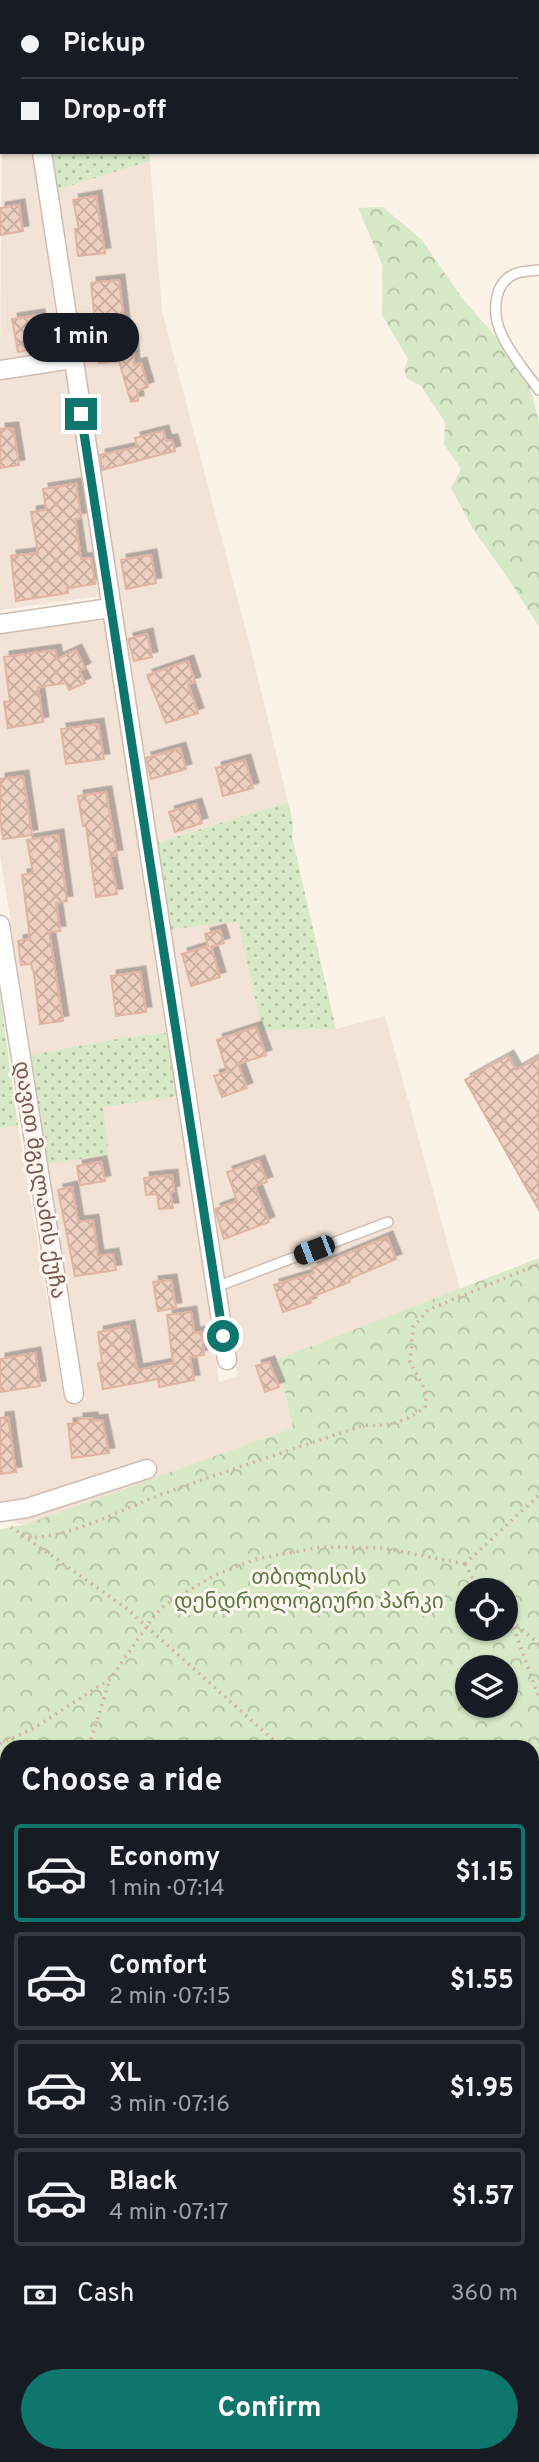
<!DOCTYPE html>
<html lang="en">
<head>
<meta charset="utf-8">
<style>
  body { margin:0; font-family:Overpass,"Noto Sans Georgian",sans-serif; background:#20242c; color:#f1f3f6; height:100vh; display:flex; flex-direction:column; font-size:26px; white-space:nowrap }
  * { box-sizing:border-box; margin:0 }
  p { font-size:23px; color:#9ea1a6 }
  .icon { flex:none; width:38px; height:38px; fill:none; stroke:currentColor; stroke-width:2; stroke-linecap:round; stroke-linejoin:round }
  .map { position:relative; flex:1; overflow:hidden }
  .sheet { position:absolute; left:0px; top:1740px; width:539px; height:723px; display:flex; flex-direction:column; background:#171b24; border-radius:21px 21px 0 0; box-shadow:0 2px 5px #0004 }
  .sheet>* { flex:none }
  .hud { position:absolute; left:0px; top:0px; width:539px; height:154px; box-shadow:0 2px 5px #0004; display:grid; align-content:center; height:154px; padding:0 21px; background:#171b24 }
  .fabs { position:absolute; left:455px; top:1578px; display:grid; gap:14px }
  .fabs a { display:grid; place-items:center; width:63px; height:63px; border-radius:50%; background:#171b24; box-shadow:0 2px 5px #0004; font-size:35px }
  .end { position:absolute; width:32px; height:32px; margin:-16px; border:9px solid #0f766e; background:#fff; box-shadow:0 0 0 4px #fff }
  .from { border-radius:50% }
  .bubble { position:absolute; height:49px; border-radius:24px; background:#171b24; box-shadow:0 2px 5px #0004; font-size:23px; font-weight:700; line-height:49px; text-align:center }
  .car { position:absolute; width:21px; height:42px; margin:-21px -10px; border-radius:9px; box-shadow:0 0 5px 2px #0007; background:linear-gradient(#222 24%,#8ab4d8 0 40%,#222 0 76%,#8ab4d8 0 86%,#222 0) }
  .hud b { display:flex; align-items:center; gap:24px; height:66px; font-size:26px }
  .hud b+b { border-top:2px solid #363941 }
  .hud i { width:18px; height:18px; background:#f1f3f6 }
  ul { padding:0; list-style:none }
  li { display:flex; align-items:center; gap:21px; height:98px; margin:0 14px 10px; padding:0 7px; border:4px solid #363941; border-radius:7px }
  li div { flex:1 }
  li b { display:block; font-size:26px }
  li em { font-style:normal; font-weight:700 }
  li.active { border-color:#0f766e }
  li>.icon { width:63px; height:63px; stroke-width:1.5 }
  h2 { padding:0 21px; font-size:32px; line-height:84px }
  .pay { display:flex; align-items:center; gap:18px; height:77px; padding:0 21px; font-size:26px }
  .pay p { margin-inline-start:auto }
  .button { display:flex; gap:14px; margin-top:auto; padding:14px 21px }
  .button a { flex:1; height:80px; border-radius:42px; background:#0f766e; color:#fff; font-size:28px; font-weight:700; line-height:80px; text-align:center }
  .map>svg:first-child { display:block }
  .residential { fill:#f3e3d7 }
  .grass { fill:url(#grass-dots) }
  .forest { fill:url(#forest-crowns); fill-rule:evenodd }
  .building { fill:url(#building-cross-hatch); stroke:#e1b4a2; stroke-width:2; filter:url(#shadow) }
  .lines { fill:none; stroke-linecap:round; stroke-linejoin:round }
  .service-casing { stroke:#cfbbb1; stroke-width:12 }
  .minor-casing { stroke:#cfbbb1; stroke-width:21 }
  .path { stroke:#d5b2a4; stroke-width:3.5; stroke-dasharray:2 5; stroke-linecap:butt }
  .service { stroke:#fff; stroke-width:9 }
  .minor { stroke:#fff; stroke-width:18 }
  .route { stroke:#0f766e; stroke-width:9 }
  .labels { text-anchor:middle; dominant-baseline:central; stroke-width:6; stroke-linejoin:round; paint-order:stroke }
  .street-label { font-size:21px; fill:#74574d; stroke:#fef6ee }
  .park-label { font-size:21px; fill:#597945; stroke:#fef6ee }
</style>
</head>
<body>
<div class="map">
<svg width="539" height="2462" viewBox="0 0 539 2462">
  <defs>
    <pattern id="grass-dots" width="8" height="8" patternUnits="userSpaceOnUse" patternTransform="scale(1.75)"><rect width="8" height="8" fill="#d7e9c7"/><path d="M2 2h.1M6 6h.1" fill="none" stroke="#b3c0a4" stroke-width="1.8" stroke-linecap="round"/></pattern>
    <pattern id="forest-crowns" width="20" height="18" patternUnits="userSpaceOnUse" patternTransform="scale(1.75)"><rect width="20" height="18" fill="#d7e9c7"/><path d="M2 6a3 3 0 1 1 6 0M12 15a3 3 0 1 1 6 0" fill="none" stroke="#b3c0a4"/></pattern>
    <pattern id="building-cross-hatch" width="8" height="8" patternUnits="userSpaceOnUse" patternTransform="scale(1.75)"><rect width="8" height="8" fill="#efcfc1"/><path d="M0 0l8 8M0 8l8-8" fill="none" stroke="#c6ab9f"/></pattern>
    <filter id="shadow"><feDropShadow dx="5.5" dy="-5.5" stdDeviation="0" flood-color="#0004"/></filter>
  </defs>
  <rect width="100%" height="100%" fill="#fbf2e8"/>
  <g class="residential">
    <path d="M 2,120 L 2,152 L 33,152 L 61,353 L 0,362 Z"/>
    <path d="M 150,161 L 162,311 L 251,650 L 288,802 L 156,843 L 56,190 Z"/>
    <path d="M 65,366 L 100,596 L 0,610 L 0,375 Z"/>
    <path d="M 104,620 L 166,1033 L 121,1038 L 31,1055 L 0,854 L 0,633 Z"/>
    <path d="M 238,920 L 263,1030 L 336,1029 L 385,1016 L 460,1289 L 278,1359 L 294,1428 L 24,1525 L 0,1516 L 0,1128 L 18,1126 L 63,1393 L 86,1401 L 43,1164 L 102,1107 L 178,1096 L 219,1382 L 238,1376 L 166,930 Z"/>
  </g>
  <g class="grass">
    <path d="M 50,152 L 149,152 L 150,161 L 56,190 Z"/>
    <path d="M 288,802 L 293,824 L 292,837 L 336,1029 L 262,1030 L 238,921 L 166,930 L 156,843 Z"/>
    <path d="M 0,995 L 18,1126 L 0,1128 Z"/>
    <path d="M 166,1033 L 178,1096 L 103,1107 L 109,1155 L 43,1164 L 31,1055 L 121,1038 Z"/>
  </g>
  <g class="forest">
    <path d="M 383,207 L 422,240 L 462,298 L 526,371 L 539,423 L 539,627 L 508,578 L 473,529 L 451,488 L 461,469 L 444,444 L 445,422 L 421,386 L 407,378 L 404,369 L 408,359 L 382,315 L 382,264 L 358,208 Z"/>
    <path d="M 539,1258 L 539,2462 L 0,2462 L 0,1529 L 24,1525 L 293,1428 L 278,1359 ZM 467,1591 L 506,1591 L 506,1629 L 467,1629 ZM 467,1668 L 506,1668 L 506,1706 L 467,1706 ZM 7,1746 L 532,1746 L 532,2455 L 7,2455 Z"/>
  </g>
  <g class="building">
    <path d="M 96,196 L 105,253 L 78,256 L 75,229 L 79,229 L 73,200 Z"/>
    <path d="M 19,205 L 23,231 L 0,235 L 0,208 Z"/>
    <path d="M 119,280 L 126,339 L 132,339 L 134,365 L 141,363 L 148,387 L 137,391 L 138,401 L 131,402 L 119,361 L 99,363 L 91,283 Z"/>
    <path d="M 39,315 L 45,347 L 18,352 L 12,319 Z"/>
    <path d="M 13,428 L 19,465 L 0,468 L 0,429 Z"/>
    <path d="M 163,431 L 166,441 L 172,440 L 175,451 L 102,470 L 100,455 L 137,447 L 135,438 Z"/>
    <path d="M 76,484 L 81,518 L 75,519 L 81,559 L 91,558 L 95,584 L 67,588 L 68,593 L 16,601 L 11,556 L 38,553 L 31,512 L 46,510 L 43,489 Z"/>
    <path d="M 151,555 L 156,583 L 126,589 L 121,560 Z"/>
    <path d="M 147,634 L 152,657 L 134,661 L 128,639 Z"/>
    <path d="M 55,650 L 57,659 L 76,650 L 85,668 L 79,671 L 85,683 L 69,690 L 66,683 L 38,687 L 43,722 L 8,728 L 4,702 L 10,701 L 4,657 Z"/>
    <path d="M 188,661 L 195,682 L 188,684 L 198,713 L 166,723 L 147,675 Z"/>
    <path d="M 98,724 L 104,759 L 66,764 L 61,729 Z"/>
    <path d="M 180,748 L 186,769 L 151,779 L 146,758 Z"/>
    <path d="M 245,760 L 253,788 L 223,796 L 216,768 Z"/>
    <path d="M 23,776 L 32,835 L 3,839 L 0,819 L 0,779 Z"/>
    <path d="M 106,792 L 117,855 L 110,856 L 117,894 L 96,897 L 86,826 L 83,826 L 78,796 Z"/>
    <path d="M 196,804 L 202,823 L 175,832 L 169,812 Z"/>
    <path d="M 58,835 L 67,901 L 56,903 L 60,931 L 49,932 L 63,1021 L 40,1024 L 34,974 L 31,964 L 21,965 L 18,941 L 30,939 L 22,875 L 33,873 L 27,840 Z"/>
    <path d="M 220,930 L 224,943 L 211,947 L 220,977 L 191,986 L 182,954 L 208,946 L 205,934 Z"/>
    <path d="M 140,972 L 146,1012 L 116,1016 L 111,976 Z"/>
    <path d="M 256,1027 L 266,1055 L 238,1064 L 247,1088 L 222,1097 L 214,1076 L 227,1072 L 217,1040 Z"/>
    <path d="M 508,1056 L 516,1070 L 539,1057 L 539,1210 L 465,1080 Z"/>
    <path d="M 259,1161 L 267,1182 L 255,1186 L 269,1222 L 224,1239 L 215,1209 L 237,1201 L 227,1172 Z"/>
    <path d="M 101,1162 L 105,1181 L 80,1185 L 77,1166 Z"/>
    <path d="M 172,1175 L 174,1191 L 170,1192 L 173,1208 L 159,1209 L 157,1194 L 146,1195 L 144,1178 Z"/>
    <path d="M 72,1187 L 78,1222 L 93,1220 L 98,1256 L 113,1254 L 116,1270 L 75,1276 L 58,1190 Z"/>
    <path d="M 387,1237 L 396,1259 L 349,1279 L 350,1282 L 309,1298 L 311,1303 L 283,1312 L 274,1285 L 314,1273 L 312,1268 Z"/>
    <path d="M 171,1280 L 176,1308 L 158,1311 L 153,1282 Z"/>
    <path d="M 191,1312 L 194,1333 L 201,1332 L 204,1355 L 190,1357 L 194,1380 L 159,1387 L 158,1379 L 103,1389 L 98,1363 L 102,1362 L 98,1332 L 129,1326 L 137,1370 L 173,1363 L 167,1315 Z"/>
    <path d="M 35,1353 L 40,1386 L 0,1392 L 0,1359 Z"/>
    <path d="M 269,1362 L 279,1387 L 265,1392 L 256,1366 Z"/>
    <path d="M 8,1417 L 16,1472 L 0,1474 L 0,1418 Z"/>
    <path d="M 92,1418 L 93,1421 L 102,1420 L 109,1453 L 72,1458 L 68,1424 L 78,1423 L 78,1419 Z"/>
  </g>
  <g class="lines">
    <g class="service-casing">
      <g id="service">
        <path d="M 539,270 C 532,271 524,271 517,273 C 492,282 492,315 502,335 C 510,354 527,373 539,390"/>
        <path d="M 216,1287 L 388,1222"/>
      </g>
    </g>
    <g class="minor-casing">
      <g id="minor">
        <path d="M 53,0 L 53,2"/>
        <path d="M 0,104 L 2,103"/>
        <path d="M 42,152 L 227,1360"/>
        <path d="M 0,370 L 72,359"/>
        <path d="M 0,624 L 110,608"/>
        <path d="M 0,925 L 74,1394"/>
        <path d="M 0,1512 L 27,1508 L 147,1469"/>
      </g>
    </g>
    <g class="path">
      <path d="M 11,1527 L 126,1608 L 280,1746"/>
      <path d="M 28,1538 C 73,1536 114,1513 155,1497 C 224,1471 295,1449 364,1425 C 387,1427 407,1422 425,1407 L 426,1398 L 424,1388 L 410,1362 L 413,1327 L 428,1310 L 539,1264"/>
      <path d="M 465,1564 L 539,1495"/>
      <path d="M 465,1564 L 479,1591"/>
      <path d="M 506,1616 L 539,1644"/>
      <path d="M 511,1621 L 539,1697"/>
      <path d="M 0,1744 L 34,1728 L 110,1679 L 155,1615 L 165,1605 L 213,1576 L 256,1559 L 321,1547 L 383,1548 L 465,1564"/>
      <path d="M 89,1746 L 110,1679"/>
      <path d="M 532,1944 L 539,1950"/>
      <path d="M 0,2042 L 7,2048"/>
      <path d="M 532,2086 L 539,2097"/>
      <path d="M 0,2137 L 7,2140"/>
      <path d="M 0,2260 L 7,2257"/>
      <path d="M 532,2299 L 539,2302"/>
      <path d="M 257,2455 L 259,2462"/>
      <path d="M 481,2455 L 488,2462"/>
    </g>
    <use href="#service" class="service"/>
    <use href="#minor" class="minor"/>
  </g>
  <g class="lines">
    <path class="route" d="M 81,414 L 223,1336"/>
  </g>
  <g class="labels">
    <g class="street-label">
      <text transform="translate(39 1180) rotate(81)">დავით მგელაძის ქუჩა</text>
    </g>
    <g class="park-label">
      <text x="309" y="1578">თბილისის<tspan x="309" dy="24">დენდროლოგიური პარკი</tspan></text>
    </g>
  </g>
</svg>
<div class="fabs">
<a><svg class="icon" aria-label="locate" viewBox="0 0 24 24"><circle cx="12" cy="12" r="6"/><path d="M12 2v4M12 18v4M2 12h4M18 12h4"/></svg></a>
<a><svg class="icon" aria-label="layers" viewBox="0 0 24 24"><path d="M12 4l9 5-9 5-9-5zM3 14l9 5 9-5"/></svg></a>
</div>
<i class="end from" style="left:223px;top:1336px"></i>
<i class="end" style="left:81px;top:414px"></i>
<div class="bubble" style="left:23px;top:313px;width:116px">1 min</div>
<i class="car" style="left:314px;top:1250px;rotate:249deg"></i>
<div class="hud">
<b><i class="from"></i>Pickup</b>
<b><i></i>Drop-off</b>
</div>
<section class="sheet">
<h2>Choose a ride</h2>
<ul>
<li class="active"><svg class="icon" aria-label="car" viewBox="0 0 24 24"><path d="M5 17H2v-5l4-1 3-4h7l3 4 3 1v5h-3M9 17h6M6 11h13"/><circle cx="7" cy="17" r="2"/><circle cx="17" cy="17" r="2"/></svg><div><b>Economy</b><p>1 min · 07:14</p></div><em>$1.15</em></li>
<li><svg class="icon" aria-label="car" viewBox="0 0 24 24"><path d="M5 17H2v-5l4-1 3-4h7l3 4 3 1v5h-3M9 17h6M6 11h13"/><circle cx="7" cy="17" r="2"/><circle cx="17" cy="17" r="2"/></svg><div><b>Comfort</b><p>2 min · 07:15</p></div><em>$1.55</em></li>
<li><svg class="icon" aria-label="car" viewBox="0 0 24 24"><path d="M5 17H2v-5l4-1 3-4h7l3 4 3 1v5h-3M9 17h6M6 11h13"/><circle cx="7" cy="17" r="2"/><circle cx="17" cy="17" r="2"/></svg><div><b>XL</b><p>3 min · 07:16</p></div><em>$1.95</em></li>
<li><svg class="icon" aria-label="car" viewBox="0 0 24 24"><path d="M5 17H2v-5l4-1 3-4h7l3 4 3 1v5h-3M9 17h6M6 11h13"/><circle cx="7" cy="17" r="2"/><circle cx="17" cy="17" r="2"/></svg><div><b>Black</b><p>4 min · 07:17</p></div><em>$1.57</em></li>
</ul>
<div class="pay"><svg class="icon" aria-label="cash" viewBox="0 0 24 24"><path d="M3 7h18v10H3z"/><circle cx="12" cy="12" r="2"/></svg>Cash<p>360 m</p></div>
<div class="button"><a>Confirm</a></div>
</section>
</div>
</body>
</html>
